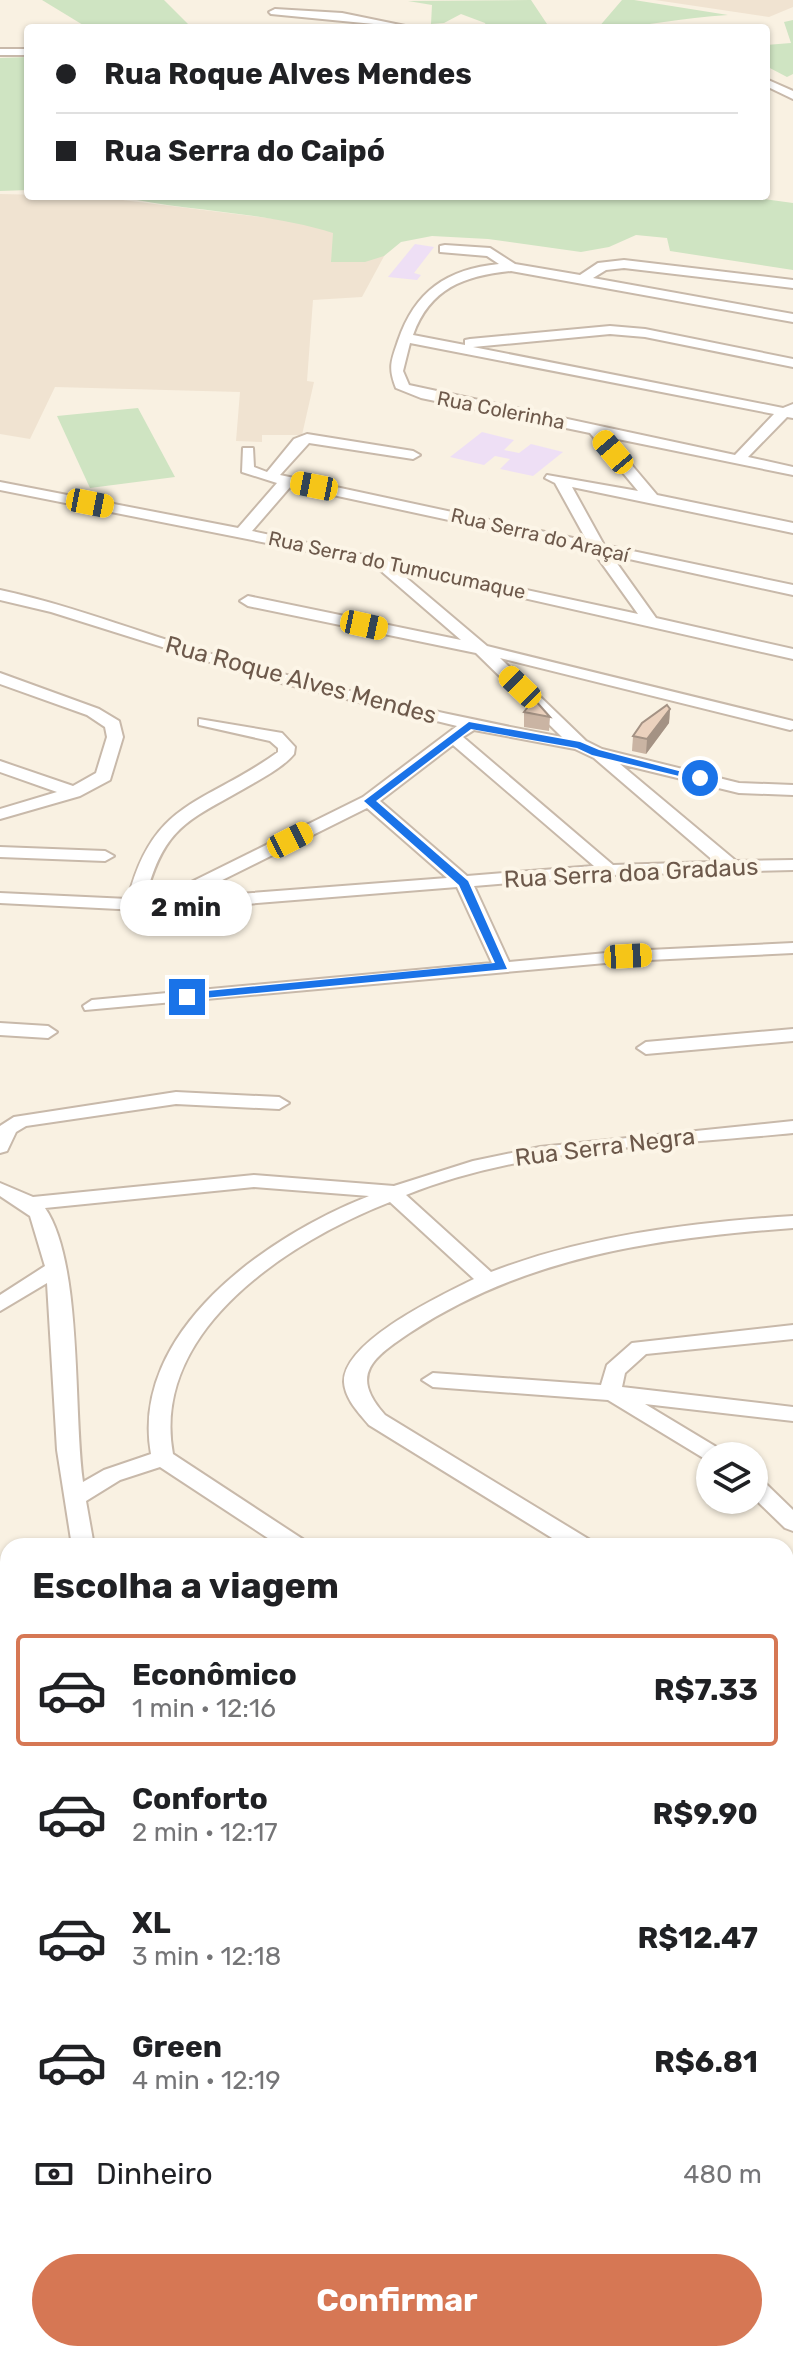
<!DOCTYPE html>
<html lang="pt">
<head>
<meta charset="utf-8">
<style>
  body { margin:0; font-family:Rubik,sans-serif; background:#f6f6f6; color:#202124; height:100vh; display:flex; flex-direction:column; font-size:30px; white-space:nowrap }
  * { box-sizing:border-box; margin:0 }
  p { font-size:26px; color:#757577 }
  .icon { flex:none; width:44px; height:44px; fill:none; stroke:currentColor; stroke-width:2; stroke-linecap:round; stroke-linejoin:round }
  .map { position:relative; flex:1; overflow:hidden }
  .panel { position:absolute; left:0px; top:1538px; width:794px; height:824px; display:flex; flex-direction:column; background:#fff; border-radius:24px 24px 0 0; box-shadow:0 2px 6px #0004 }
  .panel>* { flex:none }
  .hud { position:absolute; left:24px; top:24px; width:746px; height:176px; border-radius:8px; box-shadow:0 2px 6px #0004; display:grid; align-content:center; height:176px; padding:0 32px; background:#fff }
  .fabs { position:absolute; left:696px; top:1442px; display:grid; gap:16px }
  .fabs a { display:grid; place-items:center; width:72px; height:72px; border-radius:50%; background:#fff; box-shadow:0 2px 6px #0004; font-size:40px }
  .end { position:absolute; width:36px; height:36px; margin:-18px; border:10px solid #1a73e8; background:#fff; box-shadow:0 0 0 4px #fff }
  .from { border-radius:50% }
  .bubble { position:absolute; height:56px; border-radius:28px; background:#fff; box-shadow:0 2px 6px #0004; font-size:26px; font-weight:700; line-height:56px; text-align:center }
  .car { position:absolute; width:24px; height:48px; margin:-24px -12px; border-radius:10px; box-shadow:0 0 6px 2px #0007; background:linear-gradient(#f5c518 24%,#345 0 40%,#f5c518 0 76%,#345 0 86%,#f5c518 0) }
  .hud b { display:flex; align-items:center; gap:28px; height:76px; font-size:30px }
  .hud b+b { border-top:2px solid #e0e0e0 }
  .hud i { width:20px; height:20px; background:#202124 }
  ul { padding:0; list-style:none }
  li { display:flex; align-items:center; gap:24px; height:112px; margin:0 16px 12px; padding:0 16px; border:4px solid transparent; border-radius:8px }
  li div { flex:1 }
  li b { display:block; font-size:30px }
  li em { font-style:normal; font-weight:700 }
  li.current { border-color:#d67754 }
  li>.icon { width:72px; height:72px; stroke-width:1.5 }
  h2 { padding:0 32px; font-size:36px; line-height:96px }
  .pay { display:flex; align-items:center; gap:20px; height:88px; padding:0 32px; font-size:30px }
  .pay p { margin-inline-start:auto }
  .primary-button { display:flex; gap:16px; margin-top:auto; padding:16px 32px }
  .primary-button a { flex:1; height:92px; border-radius:48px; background:#d67754; color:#fff; font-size:32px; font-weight:700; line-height:92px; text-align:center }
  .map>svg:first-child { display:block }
  .residential { fill:#f0e3d1 }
  .education { fill:#eedff5 }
  .green { fill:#cfe4c2 }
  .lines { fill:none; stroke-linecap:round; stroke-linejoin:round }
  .minor-casing { stroke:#c8b9aa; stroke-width:4 }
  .minor { fill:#fff; fill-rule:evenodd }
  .wall { fill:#cab4a3 }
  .shaded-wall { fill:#a49284 }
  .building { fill:#ebd1bd; stroke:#a49284; stroke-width:2 }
  .route { fill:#1a73e8 }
  .labels { text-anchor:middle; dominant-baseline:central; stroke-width:8; stroke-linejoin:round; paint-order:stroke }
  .far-street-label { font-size:20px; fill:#6d594b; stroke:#fcf5e7 }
  .street-label { font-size:24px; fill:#6d594b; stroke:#fcf5e7 }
</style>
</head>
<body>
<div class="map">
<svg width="793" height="2362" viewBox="0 0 793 2362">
  <rect width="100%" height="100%" fill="#f9f1e2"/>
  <g class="residential">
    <path d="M 655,0 L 793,0 L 793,7 L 769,17 Z"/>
    <path d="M 0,194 L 90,196 L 396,234 L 362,297 L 313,300 L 307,381 L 314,382 L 302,435 L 262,435 L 262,442 L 236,441 L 240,392 L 55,387 L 30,439 L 0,434 Z"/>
  </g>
  <g class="education">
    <path d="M 415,244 L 434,247 L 414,273 L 421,275 L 417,280 L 388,277 Z"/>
    <path d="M 482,432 L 514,440 L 504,450 L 519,453 L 531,444 L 563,452 L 533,476 L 500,469 L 510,459 L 495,456 L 484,465 L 450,457 Z"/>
  </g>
  <g class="green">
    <path d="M 42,0 L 164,0 L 191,27 L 88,28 Z"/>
    <path d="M 531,0 L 547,24 L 584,28 L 487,28 L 485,23 L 461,14 L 444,23 L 431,24 L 432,5 L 408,1 Z"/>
    <path d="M 622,0 L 634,0 L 728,15 C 683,17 641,28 598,28 Z"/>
    <path d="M 793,20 L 793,74 L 787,77 L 766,66 L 766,45 L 791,43 L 784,22 Z"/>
    <path d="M 28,57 L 28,190 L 0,191 L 0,58 Z"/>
    <path d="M 117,196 L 741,196 L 793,203 L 793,270 L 670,251 L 667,238 L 636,235 L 609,247 L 581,252 L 488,239 L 432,236 L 401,242 L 384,256 L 365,262 L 331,262 L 333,233 C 263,211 188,212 117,196 Z"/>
    <path d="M 138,408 L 175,477 L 90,488 L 57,416 Z"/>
    <path d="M 347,2354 L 621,2354 L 619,2362 L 343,2362 Z"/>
  </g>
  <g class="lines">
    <g class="minor-casing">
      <g id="minor">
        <path d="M 275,9 L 342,13 L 415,28 L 271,14 L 269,12 Z"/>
        <rect x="0" y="49" width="28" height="6"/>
        <path d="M 766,79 L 793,91 L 793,99 L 766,86 Z"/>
        <path d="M 445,245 L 490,248 L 515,264 L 580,275 L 598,263 L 624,260 L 793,280 L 793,288 L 624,268 L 606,270 L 593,278 L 793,314 L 793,322 L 511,271 C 464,276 430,288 413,335 L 465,345 L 465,340 L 470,339 L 610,326 L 645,329 L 793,359 L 793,367 L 645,337 L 610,334 L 473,347 L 783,408 L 793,404 L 793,418 L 787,417 L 748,457 L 793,467 L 793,475 L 608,437 L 657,495 L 793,523 L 793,533 L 572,487 L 604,545 L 793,585 L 793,595 L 611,555 L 656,618 L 793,649 L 793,659 L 396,569 L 487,646 L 793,721 L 793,729 L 790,730 L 500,658 L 586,741 L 602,749 L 739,783 L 793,785 L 793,795 L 739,793 L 620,764 L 736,861 L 793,860 L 793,870 L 609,875 L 474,886 L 509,962 L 628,951 L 793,943 L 793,953 L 628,961 L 85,1010 L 83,1006 L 92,1000 L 492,963 L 457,887 L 158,911 L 0,903 L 0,893 L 128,899 C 153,799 205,805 278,752 L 278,748 L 270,741 L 199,725 L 199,719 L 282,733 L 295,747 L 294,754 C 284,766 268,775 254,783 C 191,820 164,823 145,900 L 160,900 L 163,896 L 363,797 L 457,726 L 261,678 L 51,612 L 0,600 L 0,590 C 78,607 152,637 228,659 C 338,690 450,716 562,737 L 476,653 L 248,606 L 240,601 L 248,596 L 461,640 L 373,564 L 0,490 L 0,482 L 238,528 L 277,483 L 242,472 L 243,448 L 253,448 L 254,467 L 267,472 L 294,439 L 307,434 L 413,451 L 420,455 L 413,459 L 309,443 L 280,475 L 587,541 L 555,483 L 545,478 L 547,475 L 638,491 L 590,433 L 421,398 L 396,388 C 388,368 391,361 398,341 C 415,291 447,269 499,264 L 487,256 L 440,252 L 440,246 ZM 410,343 L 774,414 L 735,455 L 409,385 L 403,371 ZM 291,486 L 593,551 L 638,614 L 252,531 ZM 474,730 L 575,749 L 594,758 L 715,862 L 613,865 L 463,737 ZM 453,745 L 594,866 L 467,876 L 380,801 ZM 367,808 L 447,878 L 186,898 Z"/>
        <path d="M 0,673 L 99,709 L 119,721 L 123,737 L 110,780 L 80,796 L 0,819 L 0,809 L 57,792 L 0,772 L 0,761 L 73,786 L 96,773 L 107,737 L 105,727 L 87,715 L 0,684 Z"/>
        <path d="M 0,847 L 105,851 L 114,856 L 105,861 L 0,857 Z"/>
        <path d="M 0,1023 L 48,1026 L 57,1032 L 48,1038 L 0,1035 Z"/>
        <path d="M 793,1029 L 793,1041 L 646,1054 L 637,1048 L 646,1042 Z"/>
        <path d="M 176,1092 L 279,1097 L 289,1103 L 279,1109 L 176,1104 L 26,1126 L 16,1132 L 7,1151 L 0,1153 L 0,1126 L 14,1117 Z"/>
        <path d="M 793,1121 L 793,1133 C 664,1146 528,1146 406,1195 L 491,1272 C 588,1235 689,1223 793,1216 L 793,1228 C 657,1238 527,1256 411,1332 C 374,1357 348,1374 385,1415 L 590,1540 L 593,1546 L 565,1546 L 369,1425 C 359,1413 345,1399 344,1382 C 343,1341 442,1295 474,1279 L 390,1202 C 290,1241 150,1330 173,1454 L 304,1540 L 307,1546 L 280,1546 L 160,1467 L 120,1480 L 86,1501 L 94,1546 L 72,1546 L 57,1450 L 47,1283 L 0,1311 L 0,1295 L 45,1266 L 44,1263 L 30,1216 L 0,1196 L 0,1183 L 33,1197 L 254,1175 L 394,1186 L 473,1161 L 540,1147 ZM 254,1187 L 369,1196 C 269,1235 129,1331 151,1454 L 104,1470 L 83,1482 C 73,1412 83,1263 45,1208 Z"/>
        <path d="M 793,1325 L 793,1339 L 646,1354 L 625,1373 L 622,1387 L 793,1407 L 793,1421 L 645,1404 L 723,1451 L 726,1456 L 710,1456 L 710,1462 L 608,1400 L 433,1387 L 422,1380 L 433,1373 L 601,1385 L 607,1365 L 632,1343 Z"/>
        <path d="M 754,1478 L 762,1480 L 793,1510 L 793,1531 L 785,1528 L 754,1498 Z"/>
        <path d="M 0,1638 L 8,1640 L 8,1661 L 0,1659 Z"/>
        <path d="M 786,1649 L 793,1651 L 793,1669 L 786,1667 Z"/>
        <path d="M 786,1835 L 793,1837 L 793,1857 L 786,1855 Z"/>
        <path d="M 786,1863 L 793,1864 L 793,1884 L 786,1883 Z"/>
        <path d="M 786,2033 L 793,2034 L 793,2056 L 786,2055 Z"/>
        <path d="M 8,2164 L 8,2191 L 0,2193 L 0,2166 Z"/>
        <path d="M 786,2198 L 793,2199 L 793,2223 L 786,2222 Z"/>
        <path d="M 112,2354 L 146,2354 L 143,2362 L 108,2362 Z"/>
        <path d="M 749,2354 L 777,2354 L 777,2362 L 747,2362 Z"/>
      </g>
    </g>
    <use href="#minor" class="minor"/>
  </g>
  <g class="wall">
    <path d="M 670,709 L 669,723 L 646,754 L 632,751 L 633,736 Z"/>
    <path d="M 524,712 L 550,717 L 549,731 L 524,727 Z"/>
  </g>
  <path class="shaded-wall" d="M 670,709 L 669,723 L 646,754 L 647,739 Z"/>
  <g class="building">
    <path d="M 534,699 L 550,717 L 524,712 Z"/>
    <path d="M 667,705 L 670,709 L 647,739 L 633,736 L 642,723 Z"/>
  </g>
  <path class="route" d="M 469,722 L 580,742 L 599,750 L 705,778 L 700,781 L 592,755 L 577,748 L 471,729 L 376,801 L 468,881 L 507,969 L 183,1000 L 181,997 L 187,993 L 495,963 L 459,885 L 364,801 Z"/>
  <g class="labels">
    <g class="far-street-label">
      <text transform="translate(501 410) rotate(11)">Rua Colerinha</text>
      <text transform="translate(540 535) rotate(13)">Rua Serra do Araçaí</text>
      <text transform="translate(397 565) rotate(12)">Rua Serra do Tumucumaque</text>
    </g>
    <g class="street-label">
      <text transform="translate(301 680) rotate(15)">Rua Roque Alves Mendes</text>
      <text transform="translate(631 873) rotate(-3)">Rua Serra doa Gradaus</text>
      <text transform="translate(605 1147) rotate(-7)">Rua Serra Negra</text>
    </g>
  </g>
</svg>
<div class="fabs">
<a><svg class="icon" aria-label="layers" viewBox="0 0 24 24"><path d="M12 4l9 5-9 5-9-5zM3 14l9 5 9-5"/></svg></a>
</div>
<i class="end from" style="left:700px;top:778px"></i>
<i class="end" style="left:187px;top:997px"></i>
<div class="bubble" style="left:120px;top:880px;width:132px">2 min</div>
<i class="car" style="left:613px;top:452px;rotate:320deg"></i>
<i class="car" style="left:314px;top:486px;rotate:281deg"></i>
<i class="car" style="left:90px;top:503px;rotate:101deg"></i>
<i class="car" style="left:364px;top:625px;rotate:102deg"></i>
<i class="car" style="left:520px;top:687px;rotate:314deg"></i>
<i class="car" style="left:290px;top:840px;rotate:63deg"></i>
<i class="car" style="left:628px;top:956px;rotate:87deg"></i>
<div class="hud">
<b><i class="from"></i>Rua Roque Alves Mendes</b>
<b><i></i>Rua Serra do Caipó</b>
</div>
<section class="panel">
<h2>Escolha a viagem</h2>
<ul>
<li class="current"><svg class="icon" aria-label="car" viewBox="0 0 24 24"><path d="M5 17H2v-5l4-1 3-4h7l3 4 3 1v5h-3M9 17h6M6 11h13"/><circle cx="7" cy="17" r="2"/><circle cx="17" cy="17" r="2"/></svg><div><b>Econômico</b><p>1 min · 12:16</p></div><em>R$7.33</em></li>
<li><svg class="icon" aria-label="car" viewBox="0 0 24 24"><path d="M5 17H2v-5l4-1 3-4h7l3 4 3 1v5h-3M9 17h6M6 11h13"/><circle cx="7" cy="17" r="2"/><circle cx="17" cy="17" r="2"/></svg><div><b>Conforto</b><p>2 min · 12:17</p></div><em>R$9.90</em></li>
<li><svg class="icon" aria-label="car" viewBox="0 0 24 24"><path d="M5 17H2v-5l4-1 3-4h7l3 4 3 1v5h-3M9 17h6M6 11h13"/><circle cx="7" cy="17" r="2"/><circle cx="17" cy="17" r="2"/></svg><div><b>XL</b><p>3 min · 12:18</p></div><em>R$12.47</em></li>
<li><svg class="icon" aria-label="car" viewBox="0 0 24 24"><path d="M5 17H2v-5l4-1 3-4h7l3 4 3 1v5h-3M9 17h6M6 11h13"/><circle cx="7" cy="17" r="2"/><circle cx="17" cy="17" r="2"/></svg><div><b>Green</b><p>4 min · 12:19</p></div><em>R$6.81</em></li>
</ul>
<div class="pay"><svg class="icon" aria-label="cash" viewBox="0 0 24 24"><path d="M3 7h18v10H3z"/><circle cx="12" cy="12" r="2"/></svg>Dinheiro<p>480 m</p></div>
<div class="primary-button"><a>Confirmar</a></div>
</section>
</div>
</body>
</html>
